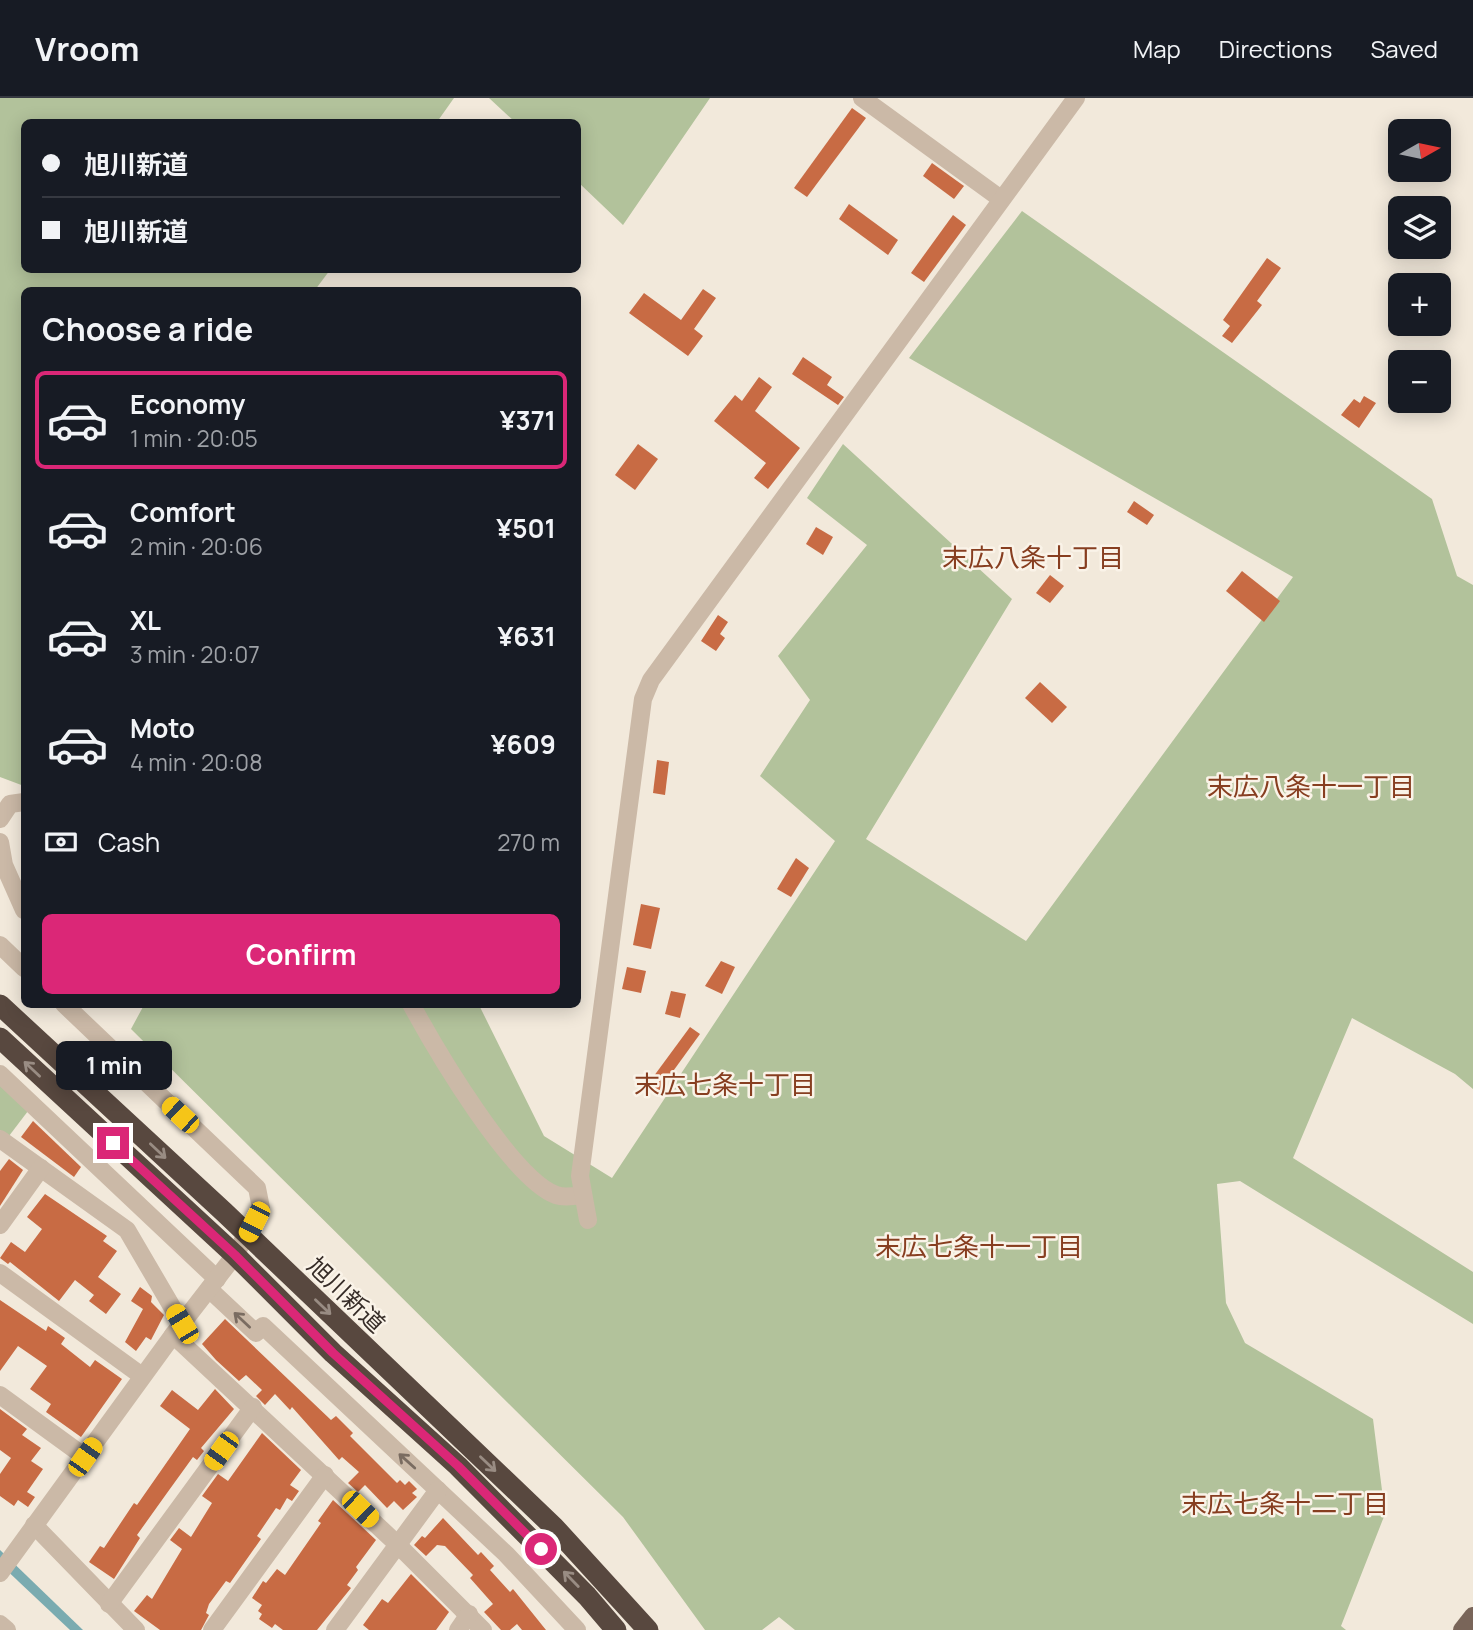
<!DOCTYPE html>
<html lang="en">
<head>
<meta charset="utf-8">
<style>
  body { margin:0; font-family:Manrope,"Noto Sans JP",sans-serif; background:#242831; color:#f1f3f6; height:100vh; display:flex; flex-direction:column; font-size:26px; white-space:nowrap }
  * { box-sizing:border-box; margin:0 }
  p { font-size:23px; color:#9ea1a6 }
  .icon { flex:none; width:38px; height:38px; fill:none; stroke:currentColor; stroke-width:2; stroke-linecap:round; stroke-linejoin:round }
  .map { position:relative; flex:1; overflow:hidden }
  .side { position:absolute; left:21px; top:189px; width:560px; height:721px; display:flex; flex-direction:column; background:#171b24; border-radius:10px; box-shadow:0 4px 18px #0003 }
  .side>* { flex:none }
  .guide { position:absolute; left:21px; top:21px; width:560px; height:154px; border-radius:10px; box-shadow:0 4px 18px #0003; display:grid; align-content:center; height:154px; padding:0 21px; background:#171b24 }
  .needle { width:46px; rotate:81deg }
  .tools { position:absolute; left:1388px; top:21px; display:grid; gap:14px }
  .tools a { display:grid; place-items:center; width:63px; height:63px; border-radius:10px; background:#171b24; box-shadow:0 4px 18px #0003; font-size:35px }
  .end { position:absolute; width:32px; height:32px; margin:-16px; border:9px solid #db2777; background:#fff; box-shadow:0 0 0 4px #fff }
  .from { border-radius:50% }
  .bubble { position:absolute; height:49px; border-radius:10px; background:#171b24; box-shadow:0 4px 18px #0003; font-size:23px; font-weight:700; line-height:49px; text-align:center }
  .car { position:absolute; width:21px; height:42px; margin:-21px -10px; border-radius:9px; box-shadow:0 0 5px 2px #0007; background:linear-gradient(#f5c518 24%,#345 0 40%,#f5c518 0 76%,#345 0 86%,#f5c518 0) }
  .guide b { display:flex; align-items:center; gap:24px; height:66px; font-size:26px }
  .guide b+b { border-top:2px solid #363941 }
  .guide i { width:18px; height:18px; background:#f1f3f6 }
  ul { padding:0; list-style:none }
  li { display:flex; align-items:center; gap:21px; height:98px; margin:0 14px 10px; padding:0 7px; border:4px solid transparent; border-radius:10px }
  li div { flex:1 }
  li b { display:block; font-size:26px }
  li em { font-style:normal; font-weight:700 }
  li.current { border-color:#db2777 }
  li>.icon { width:63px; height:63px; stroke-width:1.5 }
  h2 { padding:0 21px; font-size:32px; line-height:84px }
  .pay { display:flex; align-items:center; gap:18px; height:77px; padding:0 21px; font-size:26px }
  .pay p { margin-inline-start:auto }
  .cta { display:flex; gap:14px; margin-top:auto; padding:14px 21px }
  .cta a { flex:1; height:80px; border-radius:10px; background:#db2777; color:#fff; font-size:28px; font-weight:700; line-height:80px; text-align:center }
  header { display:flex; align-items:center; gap:42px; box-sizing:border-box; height:98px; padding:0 35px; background:#171b24; border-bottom:2px solid #363941 }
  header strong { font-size:33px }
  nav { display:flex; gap:38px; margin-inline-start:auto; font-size:24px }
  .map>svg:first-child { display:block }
  .green { fill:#b2c29b }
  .water { fill:#7aabb0 }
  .building { fill:#c86b44 }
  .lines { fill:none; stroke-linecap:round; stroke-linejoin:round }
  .minor { stroke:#cbb9a7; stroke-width:18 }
  .major { stroke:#796559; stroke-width:18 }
  .highway { stroke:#58483f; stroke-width:21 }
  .oneway { stroke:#998c83 }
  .oneway2 { stroke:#7a6c61 }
  .route { stroke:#db2777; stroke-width:9 }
  .labels { text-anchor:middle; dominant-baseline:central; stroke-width:5; stroke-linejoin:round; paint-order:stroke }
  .street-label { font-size:24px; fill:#372d28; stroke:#faf3e8 }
  .neighbourhood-label { font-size:26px; fill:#873e20; stroke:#faf3e8 }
</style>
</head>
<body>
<header>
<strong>Vroom</strong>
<nav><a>Map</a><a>Directions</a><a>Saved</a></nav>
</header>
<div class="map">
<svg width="1473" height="1532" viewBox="0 0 1473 1532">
  <rect width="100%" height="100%" fill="#f2e9db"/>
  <g class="green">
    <path d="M 0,0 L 454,0 L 437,24 L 24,24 L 24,172 L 330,172 L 315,192 L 24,192 L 24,688 L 0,679 Z"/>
    <path d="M 489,0 L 710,0 L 623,127 L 578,84 L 578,24 L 515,24 Z"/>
    <path d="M 1022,113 L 1432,401 L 1457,478 L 1473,487 L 1473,991 L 1455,976 L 1352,920 L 1293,1060 L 1473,1174 L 1473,1226 L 1240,1083 L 1217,1086 L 1226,1205 L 1245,1245 L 1373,1321 L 1385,1416 L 1341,1528 L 1346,1532 L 795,1532 L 779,1519 L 762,1532 L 705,1532 L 623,1419 L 131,931 L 144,907 L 479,907 L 544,1038 L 612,1080 L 835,743 L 760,678 L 810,602 L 778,558 L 867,447 L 807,400 L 843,346 L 1012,501 L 866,741 L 1026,843 L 1293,479 L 909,260 Z"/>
    <path d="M 0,986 L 28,1013 L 9,1038 L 0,1032 Z"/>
  </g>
  <path class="water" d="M 0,1452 L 83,1532 L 70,1532 L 0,1466 Z"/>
  <g class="building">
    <path d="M 852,10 L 866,20 L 807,99 L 794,90 Z"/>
    <path d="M 932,65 L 964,88 L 954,101 L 923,78 Z"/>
    <path d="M 849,106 L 898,142 L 888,157 L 839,121 Z"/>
    <path d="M 953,117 L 966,127 L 924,184 L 911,175 Z"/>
    <path d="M 1267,160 L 1281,170 L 1257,203 L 1262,207 L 1232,245 L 1222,238 L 1230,228 L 1223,222 Z"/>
    <path d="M 703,191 L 716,200 L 694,231 L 703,238 L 688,258 L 629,215 L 644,195 L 681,222 Z"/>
    <path d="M 803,259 L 832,279 L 827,287 L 844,299 L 838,307 L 792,276 Z"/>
    <path d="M 759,279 L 772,289 L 755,313 L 800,350 L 768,391 L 754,380 L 766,365 L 714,323 L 735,297 L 742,303 Z"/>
    <path d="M 1364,298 L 1376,305 L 1359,330 L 1341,317 L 1354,301 L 1360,305 Z"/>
    <path d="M 638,346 L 658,361 L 635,392 L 615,377 Z"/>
    <path d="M 1134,403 L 1154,417 L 1147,427 L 1127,414 Z"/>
    <path d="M 816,429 L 833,439 L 823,457 L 806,446 Z"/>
    <path d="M 1242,473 L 1280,503 L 1264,524 L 1226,493 Z"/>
    <path d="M 1050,477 L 1064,488 L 1050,505 L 1036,495 Z"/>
    <path d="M 718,517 L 728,524 L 720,536 L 725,540 L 716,553 L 701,543 Z"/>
    <path d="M 1040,584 L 1067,609 L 1052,625 L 1025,600 Z"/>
    <path d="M 657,662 L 669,664 L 665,697 L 653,695 Z"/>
    <path d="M 796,760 L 809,770 L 791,799 L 777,791 Z"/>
    <path d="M 641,806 L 660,810 L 651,851 L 633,847 Z"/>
    <path d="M 721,863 L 735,869 L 722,896 L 705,888 Z"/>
    <path d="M 627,869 L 646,873 L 641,895 L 622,891 Z"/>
    <path d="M 671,893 L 686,896 L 680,920 L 665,916 Z"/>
    <path d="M 690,929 L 700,936 L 658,994 L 648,986 Z"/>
    <path d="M 33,1023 L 81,1069 L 74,1079 L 21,1039 Z"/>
    <path d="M 9,1061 L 23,1072 L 0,1108 L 0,1073 Z"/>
    <path d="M 45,1096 L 107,1138 L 103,1143 L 117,1153 L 98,1179 L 121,1196 L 106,1216 L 89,1203 L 94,1197 L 75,1182 L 59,1203 L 10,1164 L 8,1166 L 0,1160 L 11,1144 L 25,1154 L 42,1131 L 27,1119 Z"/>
    <path d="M 140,1189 L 152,1198 L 151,1204 L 164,1217 L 151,1242 L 146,1239 L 136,1253 L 125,1244 L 143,1211 L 131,1203 Z"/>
    <path d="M 0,1202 L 46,1233 L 48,1228 L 65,1240 L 61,1246 L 90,1269 L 95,1262 L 122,1281 L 81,1339 L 46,1314 L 51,1306 L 30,1291 L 47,1268 L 18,1248 L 0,1273 Z"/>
    <path d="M 225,1221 L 331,1322 L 336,1318 L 353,1335 L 350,1338 L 397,1385 L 400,1382 L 405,1387 L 409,1383 L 417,1391 L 412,1395 L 417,1399 L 403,1412 L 394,1403 L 387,1410 L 365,1387 L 358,1394 L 348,1385 L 359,1374 L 342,1359 L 339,1362 L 292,1309 L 290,1312 L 275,1296 L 265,1307 L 256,1298 L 262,1292 L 246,1277 L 239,1283 L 216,1262 L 202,1246 Z"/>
    <path d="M 215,1291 L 234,1311 L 201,1350 L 204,1353 L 197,1362 L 193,1359 L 167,1395 L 137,1437 L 140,1440 L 114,1481 L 89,1464 L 100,1448 L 104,1450 L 134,1405 L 137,1407 L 190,1331 L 160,1308 L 172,1292 L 198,1312 Z"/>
    <path d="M 0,1311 L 27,1331 L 22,1337 L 41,1350 L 31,1363 L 43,1371 L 27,1394 L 35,1399 L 28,1409 L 18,1402 L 14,1408 L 0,1398 L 0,1376 L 11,1360 L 0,1352 Z"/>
    <path d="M 262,1335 L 301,1372 L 290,1387 L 299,1393 L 292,1403 L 287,1400 L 280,1412 L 276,1410 L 257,1438 L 261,1441 L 230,1485 L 226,1483 L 209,1506 L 206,1515 L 209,1517 L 201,1532 L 160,1532 L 134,1513 L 147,1497 L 152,1501 L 182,1451 L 170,1442 L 179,1430 L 191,1439 L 212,1405 L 202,1398 L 218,1376 L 228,1383 Z"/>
    <path d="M 333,1402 L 376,1442 L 356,1469 L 358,1472 L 347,1487 L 351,1490 L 317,1532 L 283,1532 L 275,1526 L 272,1530 L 259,1521 L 262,1516 L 258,1513 L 262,1507 L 252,1500 L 263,1483 L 266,1485 L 277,1471 L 285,1477 L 321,1425 L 318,1423 Z"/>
    <path d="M 443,1420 L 478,1457 L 481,1454 L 494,1468 L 490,1472 L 510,1494 L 513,1491 L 546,1532 L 522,1532 L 517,1526 L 510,1532 L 501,1532 L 484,1514 L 493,1506 L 470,1480 L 473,1477 L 445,1448 L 437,1447 L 426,1458 L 414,1447 L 422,1438 L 425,1440 Z"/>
    <path d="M 411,1476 L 449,1514 L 436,1532 L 369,1532 L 363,1527 L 382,1501 L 388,1505 Z"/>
  </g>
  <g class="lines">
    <g class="minor">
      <path d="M 862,0 L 1001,101"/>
      <path d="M 0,721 L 10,706 L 24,704"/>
      <path d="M 0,744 L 4,767 L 24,812"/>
      <path d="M 0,847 L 24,870"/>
      <path d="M 411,906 C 436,952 511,1080 556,1097 C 564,1100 575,1098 583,1097"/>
      <path d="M 0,976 L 217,1181"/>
      <path d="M 0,1041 L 127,1132 L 182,1226"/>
      <path d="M 588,1122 L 580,1078 L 643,601 L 651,582 L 1076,0"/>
      <path d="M 0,1127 L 41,1070"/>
      <path d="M 0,1175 L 142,1278"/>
      <path d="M 209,1191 L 256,1235 L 263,1228 L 506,1456 L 577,1532"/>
      <path d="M 173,1237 L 396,1445 L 483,1532"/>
      <path d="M 0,1297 L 85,1359"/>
      <path d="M 34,1427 L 136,1532"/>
      <path d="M 0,1475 L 173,1237 L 235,1157 L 261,1110 L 257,1090 L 64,906"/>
      <path d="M 109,1506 L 253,1309"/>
      <path d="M 0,1526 L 7,1532"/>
      <path d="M 212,1532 L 325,1377"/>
      <path d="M 335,1532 L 438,1392"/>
      <path d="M 458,1532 L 469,1516"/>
    </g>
    <path class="major" d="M 1462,1532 L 1473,1518"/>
    <g class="highway">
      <path d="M 0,907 L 224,1114 L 554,1429 L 648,1532"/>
      <path d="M 0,940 L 235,1157 L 333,1255 L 458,1368 L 587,1498 L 616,1532"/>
    </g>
  </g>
  <defs><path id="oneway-shaft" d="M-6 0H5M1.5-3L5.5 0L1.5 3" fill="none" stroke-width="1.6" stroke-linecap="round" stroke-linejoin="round" transform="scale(1.75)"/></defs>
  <g class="oneway">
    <use href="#oneway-shaft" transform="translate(32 971) rotate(-137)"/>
    <use href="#oneway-shaft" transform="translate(158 1053) rotate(43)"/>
    <use href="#oneway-shaft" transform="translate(323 1209) rotate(44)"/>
    <use href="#oneway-shaft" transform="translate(488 1366) rotate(44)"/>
    <use href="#oneway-shaft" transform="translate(571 1481) rotate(-134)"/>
  </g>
  <g class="oneway2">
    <use href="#oneway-shaft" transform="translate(242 1222) rotate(-137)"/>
    <use href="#oneway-shaft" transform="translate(407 1363) rotate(-138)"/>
  </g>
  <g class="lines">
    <path class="route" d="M 113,1045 L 235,1157 L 333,1255 L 458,1368 L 541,1451"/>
  </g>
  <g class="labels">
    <g class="street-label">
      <text transform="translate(347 1196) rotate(44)">旭川新道</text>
    </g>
    <g class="neighbourhood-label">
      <text x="1033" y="459">末広八条十丁目</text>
      <text x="1311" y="688">末広八条十一丁目</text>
      <text x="725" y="986">末広七条十丁目</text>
      <text x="979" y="1148">末広七条十一丁目</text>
      <text x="1285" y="1405">末広七条十二丁目</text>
    </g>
  </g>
</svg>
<div class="tools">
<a><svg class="needle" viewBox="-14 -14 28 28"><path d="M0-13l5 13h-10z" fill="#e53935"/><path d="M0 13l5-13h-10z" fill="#9ea1a6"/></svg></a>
<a><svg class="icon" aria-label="layers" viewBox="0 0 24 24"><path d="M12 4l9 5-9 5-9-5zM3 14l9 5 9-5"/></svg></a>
<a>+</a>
<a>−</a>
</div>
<i class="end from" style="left:541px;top:1451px"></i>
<i class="end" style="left:113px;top:1045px"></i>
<div class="bubble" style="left:56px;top:943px;width:116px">1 min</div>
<i class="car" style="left:180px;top:1017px;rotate:313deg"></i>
<i class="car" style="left:254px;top:1124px;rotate:207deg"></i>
<i class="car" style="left:182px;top:1226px;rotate:329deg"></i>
<i class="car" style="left:221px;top:1353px;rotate:216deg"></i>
<i class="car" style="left:85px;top:1359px;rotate:35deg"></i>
<i class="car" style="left:360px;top:1411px;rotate:134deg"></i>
<div class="guide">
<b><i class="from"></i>旭川新道</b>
<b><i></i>旭川新道</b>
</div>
<section class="side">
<h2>Choose a ride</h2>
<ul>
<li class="current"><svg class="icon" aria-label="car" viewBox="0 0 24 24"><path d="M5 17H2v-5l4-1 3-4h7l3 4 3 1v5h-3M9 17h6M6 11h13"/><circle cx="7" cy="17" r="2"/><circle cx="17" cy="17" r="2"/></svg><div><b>Economy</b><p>1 min · 20:05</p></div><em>¥371</em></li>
<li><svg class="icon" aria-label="car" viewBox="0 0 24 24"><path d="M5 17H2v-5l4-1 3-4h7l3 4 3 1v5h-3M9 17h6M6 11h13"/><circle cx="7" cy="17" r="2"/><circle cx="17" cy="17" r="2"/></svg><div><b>Comfort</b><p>2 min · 20:06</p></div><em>¥501</em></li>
<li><svg class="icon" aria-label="car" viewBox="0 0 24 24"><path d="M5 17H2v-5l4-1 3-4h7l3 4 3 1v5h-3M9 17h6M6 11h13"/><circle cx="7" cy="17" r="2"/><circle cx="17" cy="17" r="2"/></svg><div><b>XL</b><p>3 min · 20:07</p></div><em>¥631</em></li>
<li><svg class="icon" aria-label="car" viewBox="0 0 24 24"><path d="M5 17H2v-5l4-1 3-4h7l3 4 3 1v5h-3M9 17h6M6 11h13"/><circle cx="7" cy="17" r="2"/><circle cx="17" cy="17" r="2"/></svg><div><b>Moto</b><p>4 min · 20:08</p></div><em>¥609</em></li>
</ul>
<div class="pay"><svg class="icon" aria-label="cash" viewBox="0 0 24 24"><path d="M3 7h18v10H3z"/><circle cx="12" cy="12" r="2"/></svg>Cash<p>270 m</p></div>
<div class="cta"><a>Confirm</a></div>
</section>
</div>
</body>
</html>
